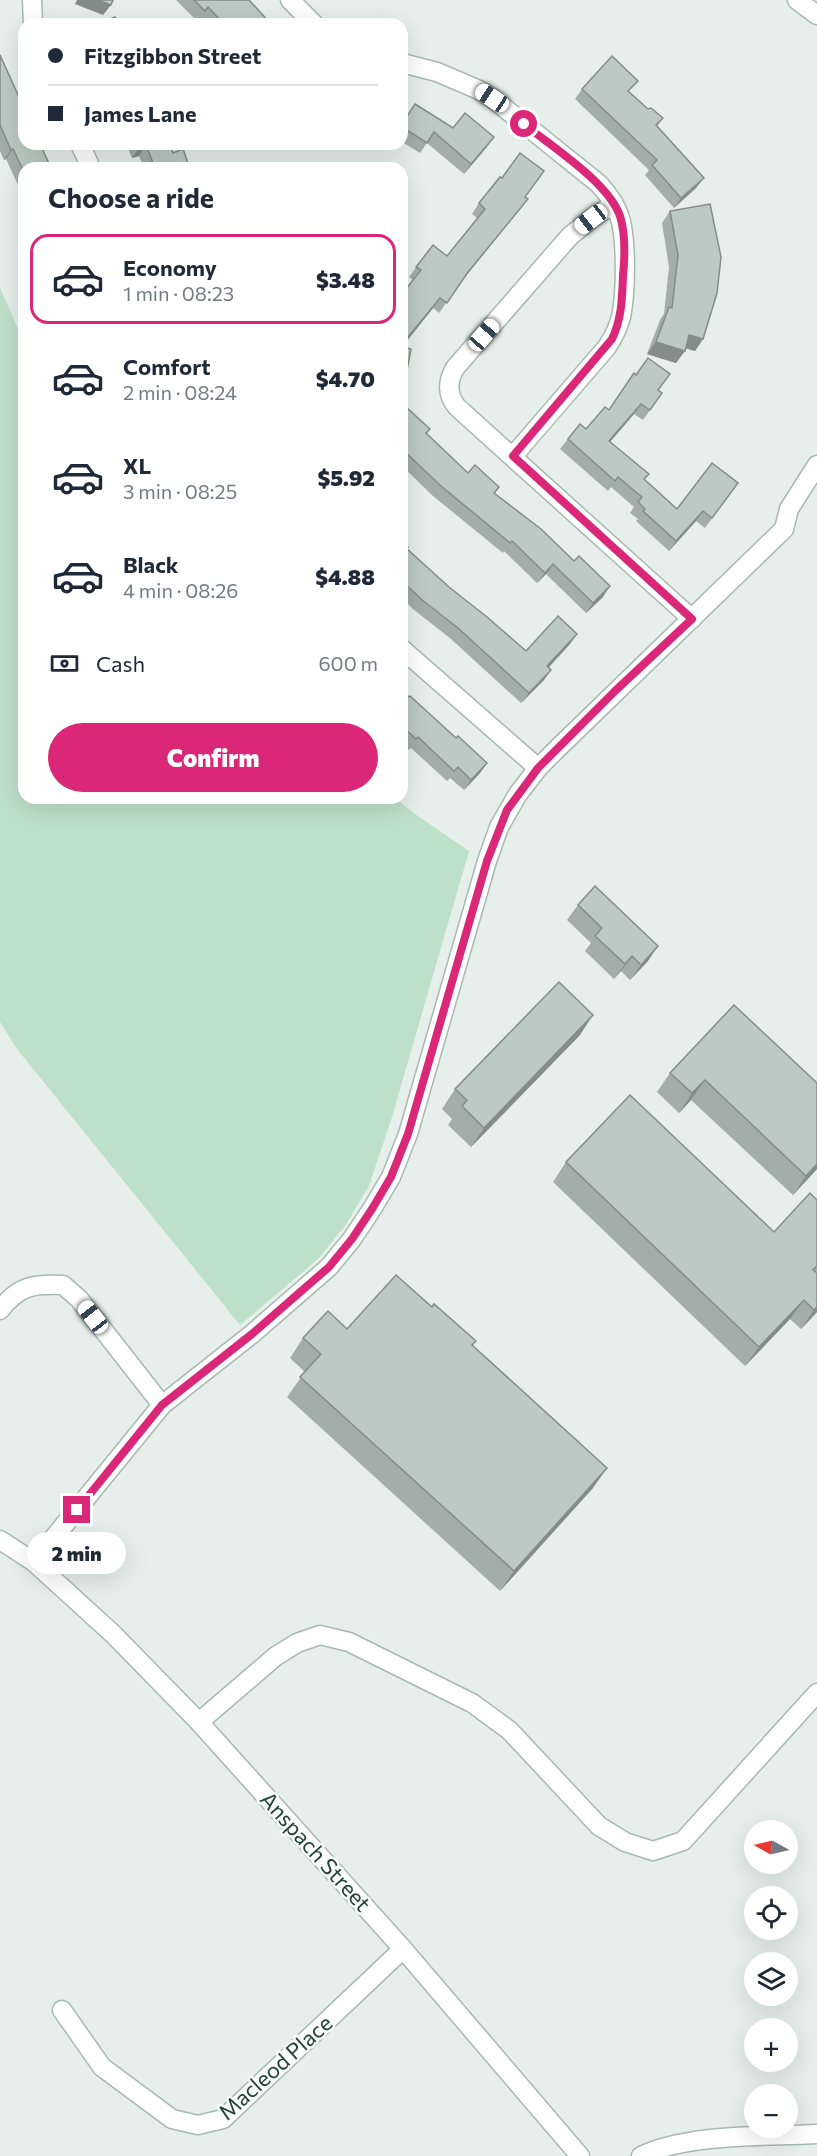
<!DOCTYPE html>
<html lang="en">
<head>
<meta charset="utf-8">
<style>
  body { margin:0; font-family:Commissioner,sans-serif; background:#f2f2f3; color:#1f2937; height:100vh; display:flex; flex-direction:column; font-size:22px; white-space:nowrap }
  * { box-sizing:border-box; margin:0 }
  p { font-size:20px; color:#747a83 }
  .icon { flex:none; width:33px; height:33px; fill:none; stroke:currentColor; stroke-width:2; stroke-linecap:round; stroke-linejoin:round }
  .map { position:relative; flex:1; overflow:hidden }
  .panel { position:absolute; left:18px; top:162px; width:390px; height:642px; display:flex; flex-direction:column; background:#fff; border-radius:18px; box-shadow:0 6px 24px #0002 }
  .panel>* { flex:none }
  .hud { position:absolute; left:18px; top:18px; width:390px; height:132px; border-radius:18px; box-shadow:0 6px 24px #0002; display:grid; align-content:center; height:132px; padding:0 30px; background:#fff }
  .needle { width:39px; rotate:278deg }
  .tools { position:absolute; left:744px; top:1820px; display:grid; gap:12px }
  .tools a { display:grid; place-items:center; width:54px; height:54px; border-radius:50%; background:#fff; box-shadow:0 6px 24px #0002; font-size:30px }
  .end { position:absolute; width:27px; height:27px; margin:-14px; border:8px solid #db2777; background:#fff; box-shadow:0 0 0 3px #fff }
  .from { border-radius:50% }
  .bubble { position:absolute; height:42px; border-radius:21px; background:#fff; box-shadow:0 6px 24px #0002; font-size:20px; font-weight:800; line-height:42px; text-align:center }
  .car { position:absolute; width:18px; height:36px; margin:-18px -9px; border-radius:8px; box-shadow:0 0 4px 2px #0007; background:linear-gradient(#fff 24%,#345 0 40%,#fff 0 76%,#345 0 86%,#fff 0) }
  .hud b { display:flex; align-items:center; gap:21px; height:57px; font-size:22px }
  .hud b+b { border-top:2px solid #e0e1e3 }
  .hud i { width:15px; height:15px; background:#1f2937 }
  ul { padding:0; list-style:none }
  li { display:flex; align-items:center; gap:18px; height:90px; margin:0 12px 9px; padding:0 18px; border:3px solid transparent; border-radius:18px }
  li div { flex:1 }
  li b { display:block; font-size:22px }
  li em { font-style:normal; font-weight:800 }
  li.on { border-color:#db2777 }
  li>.icon { width:54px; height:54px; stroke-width:1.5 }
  h2 { padding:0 30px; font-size:27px; line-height:72px }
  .pay { display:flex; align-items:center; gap:15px; height:66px; padding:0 30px; font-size:22px }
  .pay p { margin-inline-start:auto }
  .button { display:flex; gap:12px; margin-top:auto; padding:12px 30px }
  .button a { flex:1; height:69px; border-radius:36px; background:#db2777; color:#fff; font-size:24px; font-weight:800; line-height:69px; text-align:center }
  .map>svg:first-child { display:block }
  .green { fill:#bfe0c8 }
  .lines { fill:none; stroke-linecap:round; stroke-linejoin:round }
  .minor-casing { stroke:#a8b8b2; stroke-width:21 }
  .secondary-casing { stroke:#a4bbb3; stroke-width:21 }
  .minor { stroke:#fff; stroke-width:18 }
  .secondary { stroke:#fff; stroke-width:18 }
  .wall { fill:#a1aea9 }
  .shaded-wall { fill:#838d89 }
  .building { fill:#bbcac4; stroke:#838d89; stroke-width:1.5 }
  .route { stroke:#db2777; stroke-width:8 }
  .labels { text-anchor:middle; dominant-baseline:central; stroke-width:5; stroke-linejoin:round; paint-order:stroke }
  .street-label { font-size:22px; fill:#24423a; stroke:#f7fbf9 }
</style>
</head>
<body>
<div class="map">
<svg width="817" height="2156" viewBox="0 0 817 2156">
  <rect width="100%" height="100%" fill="#e6efeb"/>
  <path class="green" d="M 0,288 L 24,342 L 24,798 L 395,798 L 415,814 L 469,851 L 392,1117 L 369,1186 L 345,1226 L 318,1259 L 240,1325 L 17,1049 L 0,1022 Z"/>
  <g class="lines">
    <g class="minor-casing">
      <g id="minor">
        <path d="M 32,0 L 33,24"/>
        <path d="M 290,0 L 314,24"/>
        <path d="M 402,63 L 437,72 L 479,90 L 492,98 L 599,184 C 607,193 615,203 619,215 C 627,238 626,293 621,317 C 618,328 613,338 607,347 L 513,456"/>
        <path d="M 80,144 L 91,168"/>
        <path d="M 614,204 L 591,219 L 570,236 L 455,368 C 447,382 447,395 457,407 L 692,619"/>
        <path d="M 402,649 L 538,768"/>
        <path d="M 0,1310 C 19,1285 34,1284 63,1285 L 79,1299 L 162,1405"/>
        <path d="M 0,1540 L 34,1562 L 113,1634 L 199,1722 L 403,1949 L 580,2156"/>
        <path d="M 34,1562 L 162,1405 L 252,1334 L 329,1267 L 352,1239 L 372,1209 L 391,1177 L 408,1134 L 487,861 L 499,827 L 518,794 L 538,768 L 557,749 L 784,529 L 789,509 L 817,465"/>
        <path d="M 199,1722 L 276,1656 L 297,1643 L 320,1635 L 349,1642 L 472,1703 L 509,1730 L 599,1826 L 625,1842 L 653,1851 L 683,1841 L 817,1693"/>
        <path d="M 62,2010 L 102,2067 L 172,2119 L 198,2125 L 223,2119 L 403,1949"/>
        <path d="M 641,2156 C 689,2133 764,2137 817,2134"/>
      </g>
    </g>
    <g class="secondary-casing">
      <path id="secondary" d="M 797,0 L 817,15"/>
    </g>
    <use href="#minor" class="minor"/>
    <use href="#secondary" class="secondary"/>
  </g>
  <g class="wall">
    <path d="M 176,0 L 249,0 L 271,24 L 207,24 L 201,18 L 197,21 Z"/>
    <path d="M 0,55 L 24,168 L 24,198 L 6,159 L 4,160 L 0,151 Z"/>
    <path d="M 582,89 L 630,92 L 648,109 L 663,118 L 657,126 L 696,188 L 674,208 L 645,175 L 649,170 L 575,99 Z"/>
    <path d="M 415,104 L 453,128 L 486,148 L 464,174 L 427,143 L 420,153 L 402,142 L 402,124 Z"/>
    <path d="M 126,144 L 170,144 L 173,153 L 189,166 L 187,168 L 144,168 L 139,156 L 132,158 Z"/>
    <path d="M 525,197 L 528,199 L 520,209 L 461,282 L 439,313 L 433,308 L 402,347 L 402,294 L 413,280 L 409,277 L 433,245 L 447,256 L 477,218 L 472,214 L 479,203 Z"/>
    <path d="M 670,211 L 703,339 L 695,351 L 686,348 L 676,363 L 647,354 L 660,320 L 664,314 L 669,267 L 662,223 Z"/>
    <path d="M 658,391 L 662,393 L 643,420 L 634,414 L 610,442 L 645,480 L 677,509 L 738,483 L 705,528 L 696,521 L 669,551 L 636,521 L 638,519 L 630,513 L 634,507 L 611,487 L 608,491 L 560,449 L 568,439 L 586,429 L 609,410 Z"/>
    <path d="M 402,409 L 430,429 L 426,433 L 468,473 L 494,494 L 603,597 L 586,613 L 546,574 L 537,583 L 504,551 L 503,553 L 433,496 L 402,466 Z"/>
    <path d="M 402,542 L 406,548 L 449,587 L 526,651 L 570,644 L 548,667 L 544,680 L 521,703 L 451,639 L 413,609 L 402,598 Z"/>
    <path d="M 402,691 L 456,738 L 487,763 L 480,773 L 464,790 L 450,778 L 447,781 L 411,748 L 409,750 L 402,743 Z"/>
    <path d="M 578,905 L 648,961 L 630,980 L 621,971 L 614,979 L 585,951 L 591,943 L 567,920 Z"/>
    <path d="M 580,1035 L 471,1147 L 448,1125 L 452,1119 L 442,1109 L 455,1089 Z"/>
    <path d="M 670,1073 L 817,1083 L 817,1169 L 793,1195 L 691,1100 L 679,1113 L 657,1092 Z"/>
    <path d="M 566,1162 L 774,1232 L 817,1200 L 817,1271 L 816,1272 L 817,1273 L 817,1312 L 801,1329 L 790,1319 L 745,1366 L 553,1182 Z"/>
    <path d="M 432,1307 L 476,1341 L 472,1346 L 593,1488 L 500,1591 L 287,1397 L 305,1372 L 290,1358 L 303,1338 L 347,1329 Z"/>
  </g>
  <g class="shaded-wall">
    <path d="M 77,0 L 98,0 L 111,5 L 103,15 L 75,4 Z"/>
    <path d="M 494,137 L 486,148 L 464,174 L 471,164 Z"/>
    <path d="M 146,145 L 139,156 L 132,158 L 139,148 Z"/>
    <path d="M 13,149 L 6,159 L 4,160 L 11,150 Z"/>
    <path d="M 704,178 L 696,188 L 674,208 L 681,198 Z"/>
    <path d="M 528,199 L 520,209 L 461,282 L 468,272 Z"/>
    <path d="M 440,298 L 433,308 L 402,347 L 408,337 Z"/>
    <path d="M 689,335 L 703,339 L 695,351 L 681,347 Z"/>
    <path d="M 656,342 L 685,351 L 676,363 L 647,354 Z"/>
    <path d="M 641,404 L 634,414 L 602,451 L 609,441 Z"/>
    <path d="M 703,511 L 696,521 L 669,551 L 676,541 Z"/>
    <path d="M 553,564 L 546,574 L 537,583 L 545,573 Z"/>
    <path d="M 610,586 L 603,597 L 586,613 L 593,603 Z"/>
    <path d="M 577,634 L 570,644 L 540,677 L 547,666 Z"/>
    <path d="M 551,670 L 544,680 L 521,703 L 529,693 Z"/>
    <path d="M 487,763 L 480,773 L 464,790 L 471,780 Z"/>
    <path d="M 658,946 L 648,961 L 630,980 L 641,965 Z"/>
    <path d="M 632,956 L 621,971 L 614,979 L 625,964 Z"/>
    <path d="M 593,1015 L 580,1035 L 471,1147 L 484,1128 Z"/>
    <path d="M 705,1080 L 691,1100 L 679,1113 L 692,1093 Z"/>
    <path d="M 817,1164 L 817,1169 L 793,1195 L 806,1176 Z"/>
    <path d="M 804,1300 L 790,1319 L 745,1366 L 759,1347 Z"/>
    <path d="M 817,1307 L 817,1312 L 801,1329 L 814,1310 Z"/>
    <path d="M 607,1468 L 593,1488 L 500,1591 L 514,1571 Z"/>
  </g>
  <g class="building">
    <path d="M 98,0 L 113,0 L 111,5 Z"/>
    <path d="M 194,0 L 249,0 L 271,24 L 226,24 L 223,20 L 221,21 L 208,7 L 205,11 Z"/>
    <path d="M 115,17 L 118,24 L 98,24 Z"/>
    <path d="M 0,55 L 24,108 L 24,144 L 40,144 L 51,168 L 24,168 L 24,172 L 13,149 L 11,150 L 0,125 Z"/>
    <path d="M 612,56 L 638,81 L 628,91 L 648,109 L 651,108 L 663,118 L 656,125 L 704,178 L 681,198 L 652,165 L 657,160 L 582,89 Z"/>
    <path d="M 415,104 L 453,128 L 465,113 L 494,137 L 471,164 L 434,132 L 427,143 L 402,127 L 402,124 Z"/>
    <path d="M 138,144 L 170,144 L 173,153 L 183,149 L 189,166 L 185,168 L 155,168 L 146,145 L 139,148 Z"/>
    <path d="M 520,153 L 544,171 L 525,197 L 528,199 L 468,272 L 447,303 L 440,298 L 408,337 L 402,332 L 402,294 L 421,270 L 416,267 L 433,245 L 447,256 L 485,209 L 479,203 L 500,177 L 502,178 Z"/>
    <path d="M 710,204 L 721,257 L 717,293 L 703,339 L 689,335 L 685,351 L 656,342 L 669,307 L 672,308 L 678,255 L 670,211 Z"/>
    <path d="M 402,347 L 411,349 L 403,391 L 402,391 Z"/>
    <path d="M 648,358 L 670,374 L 658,390 L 662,393 L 650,410 L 641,404 L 609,441 L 649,474 L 644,479 L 677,509 L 712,463 L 738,483 L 712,518 L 703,511 L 676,541 L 643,511 L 645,509 L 638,502 L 642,497 L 618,477 L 615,481 L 568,439 L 580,424 L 586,429 L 605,407 L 609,410 L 634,373 L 636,375 Z"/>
    <path d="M 405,406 L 430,429 L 426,433 L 468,473 L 475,465 L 499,487 L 494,493 L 541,529 L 574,561 L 579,556 L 610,586 L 593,603 L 553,564 L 545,573 L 512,541 L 510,543 L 441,486 L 402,449 L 402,409 Z"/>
    <path d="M 402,542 L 408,547 L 406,548 L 449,587 L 487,617 L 526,651 L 558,616 L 577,634 L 547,666 L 551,670 L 529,693 L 458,628 L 421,599 L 402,581 Z"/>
    <path d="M 402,691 L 409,697 L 410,696 L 456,738 L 458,736 L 487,763 L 471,780 L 458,767 L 454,771 L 418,737 L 416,739 L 402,726 Z"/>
    <path d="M 595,886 L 658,946 L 641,965 L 632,956 L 625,964 L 595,936 L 602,928 L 578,905 Z"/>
    <path d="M 559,982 L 593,1015 L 484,1128 L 462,1106 L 467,1100 L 455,1089 Z"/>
    <path d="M 734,1005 L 817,1083 L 817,1164 L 806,1176 L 705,1080 L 692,1093 L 670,1073 Z"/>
    <path d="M 630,1095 L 774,1232 L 810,1193 L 817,1200 L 817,1266 L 813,1270 L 817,1273 L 817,1307 L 814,1310 L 804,1300 L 759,1347 L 566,1162 Z"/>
    <path d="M 396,1275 L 432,1307 L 434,1304 L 476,1341 L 472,1345 L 607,1468 L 514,1571 L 300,1377 L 321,1354 L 303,1338 L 328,1311 L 347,1329 Z"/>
  </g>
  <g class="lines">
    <path class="route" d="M 77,1510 L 162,1405 L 252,1334 L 329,1267 L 352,1239 L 372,1209 L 391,1177 L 408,1134 L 487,861 L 507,810 L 538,768 L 615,691 L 692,619 L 513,456 L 612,339 C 622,318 622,298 623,276 C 625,256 626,235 620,216 C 608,182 552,147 524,124"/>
  </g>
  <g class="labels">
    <g class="street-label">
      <text transform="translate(316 1851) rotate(48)">Anspach Street</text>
      <text transform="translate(275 2067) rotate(-42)">Macleod Place</text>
    </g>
  </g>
</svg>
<div class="tools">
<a><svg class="needle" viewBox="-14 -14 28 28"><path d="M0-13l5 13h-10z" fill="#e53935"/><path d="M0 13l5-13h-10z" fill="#747a83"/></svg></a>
<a><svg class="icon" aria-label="locate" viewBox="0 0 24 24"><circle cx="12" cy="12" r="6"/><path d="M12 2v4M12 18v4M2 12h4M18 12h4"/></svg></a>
<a><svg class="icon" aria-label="layers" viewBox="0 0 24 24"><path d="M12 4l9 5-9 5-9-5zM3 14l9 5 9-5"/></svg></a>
<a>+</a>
<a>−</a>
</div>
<i class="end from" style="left:524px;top:124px"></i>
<i class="end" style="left:77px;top:1510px"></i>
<div class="bubble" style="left:27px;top:1532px;width:99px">2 min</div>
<i class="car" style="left:492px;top:98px;rotate:303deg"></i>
<i class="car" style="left:591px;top:219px;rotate:232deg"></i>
<i class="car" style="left:484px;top:335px;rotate:41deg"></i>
<i class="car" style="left:93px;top:1317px;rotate:322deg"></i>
<div class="hud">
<b><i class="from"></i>Fitzgibbon Street</b>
<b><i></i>James Lane</b>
</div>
<section class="panel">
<h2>Choose a ride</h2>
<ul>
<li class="on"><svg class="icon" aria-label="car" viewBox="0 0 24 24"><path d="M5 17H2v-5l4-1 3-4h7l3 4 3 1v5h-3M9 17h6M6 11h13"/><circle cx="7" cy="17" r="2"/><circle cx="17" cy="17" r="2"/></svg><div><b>Economy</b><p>1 min · 08:23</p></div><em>$3.48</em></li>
<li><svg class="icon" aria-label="car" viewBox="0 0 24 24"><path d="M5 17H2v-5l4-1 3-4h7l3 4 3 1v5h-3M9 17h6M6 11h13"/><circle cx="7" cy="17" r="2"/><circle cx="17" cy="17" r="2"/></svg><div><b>Comfort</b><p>2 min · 08:24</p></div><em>$4.70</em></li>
<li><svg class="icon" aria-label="car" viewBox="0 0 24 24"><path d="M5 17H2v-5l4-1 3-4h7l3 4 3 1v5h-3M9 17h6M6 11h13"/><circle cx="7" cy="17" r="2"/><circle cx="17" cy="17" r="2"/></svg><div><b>XL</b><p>3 min · 08:25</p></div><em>$5.92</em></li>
<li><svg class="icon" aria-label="car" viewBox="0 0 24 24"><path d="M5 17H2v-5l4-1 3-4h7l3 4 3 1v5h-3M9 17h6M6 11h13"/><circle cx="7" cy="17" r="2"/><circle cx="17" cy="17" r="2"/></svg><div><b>Black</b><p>4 min · 08:26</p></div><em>$4.88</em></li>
</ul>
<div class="pay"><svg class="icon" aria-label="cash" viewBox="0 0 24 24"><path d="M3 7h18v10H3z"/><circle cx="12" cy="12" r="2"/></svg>Cash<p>600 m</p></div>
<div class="button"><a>Confirm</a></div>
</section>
</div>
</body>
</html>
